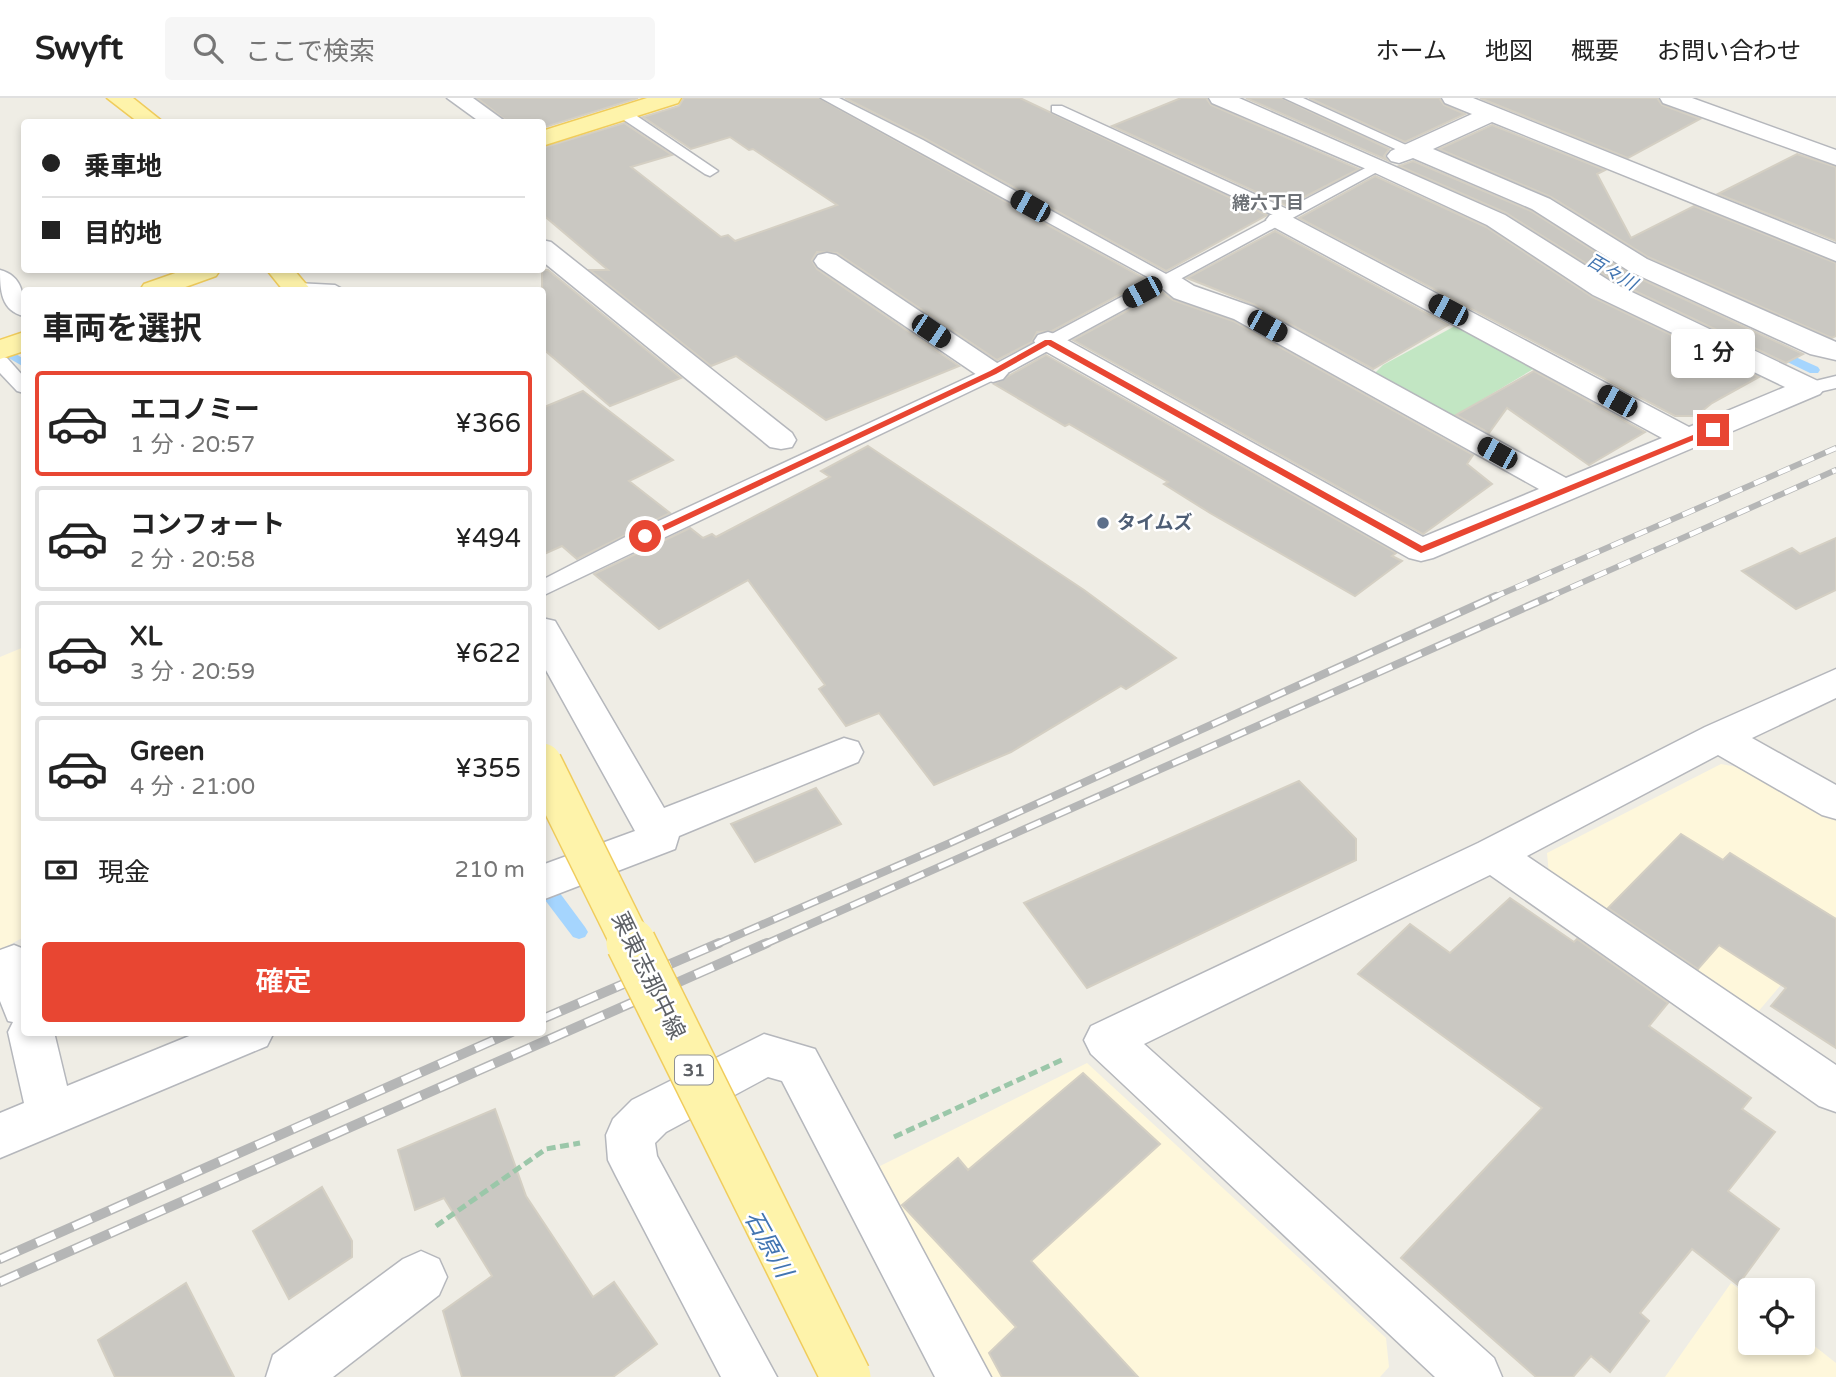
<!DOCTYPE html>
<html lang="ja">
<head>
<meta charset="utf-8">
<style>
  body { margin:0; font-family:"Varela Round","Noto Sans JP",sans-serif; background:#f6f6f6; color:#222; height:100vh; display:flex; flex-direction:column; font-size:26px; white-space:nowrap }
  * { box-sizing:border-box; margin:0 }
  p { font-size:23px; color:#767676 }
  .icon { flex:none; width:38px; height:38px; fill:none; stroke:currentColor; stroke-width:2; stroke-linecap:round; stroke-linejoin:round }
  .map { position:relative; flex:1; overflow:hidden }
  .drawer { position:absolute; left:21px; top:189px; width:525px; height:749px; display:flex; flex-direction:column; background:#fff; border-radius:7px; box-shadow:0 4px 10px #0003 }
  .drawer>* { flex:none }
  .top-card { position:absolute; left:21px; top:21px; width:525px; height:154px; border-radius:7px; box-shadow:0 4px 10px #0003; display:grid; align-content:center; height:154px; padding:0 21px; background:#fff }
  .controls { position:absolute; left:1738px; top:1180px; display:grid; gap:14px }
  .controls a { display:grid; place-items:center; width:77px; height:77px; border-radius:7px; background:#fff; box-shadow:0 4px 10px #0003; font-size:35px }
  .end { position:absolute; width:32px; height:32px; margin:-16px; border:9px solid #e84632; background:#fff; box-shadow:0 0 0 4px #fff }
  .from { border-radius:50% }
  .bubble { position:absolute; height:49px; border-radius:7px; background:#fff; box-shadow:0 4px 10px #0003; font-size:23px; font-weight:600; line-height:49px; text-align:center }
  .car { position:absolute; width:21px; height:42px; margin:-21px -10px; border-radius:9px; box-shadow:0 0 5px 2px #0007; background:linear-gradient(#222 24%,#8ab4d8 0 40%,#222 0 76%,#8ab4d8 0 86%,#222 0) }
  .top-card b { display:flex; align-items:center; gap:24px; height:66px; font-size:26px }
  .top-card b+b { border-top:2px solid #e0e0e0 }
  .top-card i { width:18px; height:18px; background:#222 }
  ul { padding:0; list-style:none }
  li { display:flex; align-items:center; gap:21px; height:105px; margin:0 14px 10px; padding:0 7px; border:4px solid #e0e0e0; border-radius:7px }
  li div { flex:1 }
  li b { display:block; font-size:26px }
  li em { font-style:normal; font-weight:600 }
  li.active { border-color:#e84632 }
  li>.icon { width:63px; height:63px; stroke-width:1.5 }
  h2 { padding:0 21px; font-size:32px; line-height:84px }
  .pay { display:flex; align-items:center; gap:18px; height:77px; padding:0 21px; font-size:26px }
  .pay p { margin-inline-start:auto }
  .button { display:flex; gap:14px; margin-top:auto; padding:14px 21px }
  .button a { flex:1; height:80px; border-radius:7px; background:#e84632; color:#fff; font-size:28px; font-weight:600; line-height:80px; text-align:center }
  header { display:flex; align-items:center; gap:42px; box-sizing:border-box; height:98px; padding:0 35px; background:#fff; border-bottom:2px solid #e0e0e0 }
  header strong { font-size:33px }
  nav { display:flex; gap:38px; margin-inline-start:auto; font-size:24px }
  .search { width:490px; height:63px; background:#f6f6f6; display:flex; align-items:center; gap:18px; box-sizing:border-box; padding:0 24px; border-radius:7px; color:#767676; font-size:26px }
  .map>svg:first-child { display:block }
  .commercial { fill:#fef7db }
  .green { fill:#c2e6c3 }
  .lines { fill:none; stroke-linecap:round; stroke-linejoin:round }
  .stream { fill:#a5d5fe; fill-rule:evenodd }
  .building { fill:#cac8c2; stroke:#d4cfc3; stroke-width:2 }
  .service-casing { stroke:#b5b7bc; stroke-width:3 }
  .minor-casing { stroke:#b5b7bc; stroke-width:3 }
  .primary-casing { stroke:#f0cc5c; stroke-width:3 }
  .path { stroke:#9bc7a9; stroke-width:5; stroke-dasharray:9 4.5; stroke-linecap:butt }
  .service { fill:#fff; fill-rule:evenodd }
  .minor { fill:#fff; fill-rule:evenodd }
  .primary { fill:#fef3aa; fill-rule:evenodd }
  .rail-far2-casing { stroke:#b5b6b6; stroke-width:6 }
  .rail-far1-casing { stroke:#b5b6b6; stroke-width:8 }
  .rail-casing { stroke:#b5b6b6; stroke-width:10 }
  .rail-far2 { stroke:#fff; stroke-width:4.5; stroke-dasharray:13; stroke-linecap:butt }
  .rail-far1 { stroke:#fff; stroke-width:5; stroke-dasharray:16; stroke-linecap:butt }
  .rail { stroke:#fff; stroke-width:7; stroke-dasharray:20; stroke-linecap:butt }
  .primary-bridge-far1-casing { stroke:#f0cc5c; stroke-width:42; stroke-linecap:butt }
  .primary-bridge-casing { stroke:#f0cc5c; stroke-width:52; stroke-linecap:butt }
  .primary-bridge-far1 { stroke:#fef3aa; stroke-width:39 }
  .primary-bridge { stroke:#fef3aa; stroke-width:49 }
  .route { fill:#e84632 }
  .service-dot { fill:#5c6f8a; stroke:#fff; stroke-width:2.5 }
  .labels { text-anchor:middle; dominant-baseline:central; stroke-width:5; stroke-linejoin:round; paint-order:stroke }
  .far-neighbourhood-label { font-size:18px; font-weight:bold; fill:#6e7277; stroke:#fff }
  .far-water-label { font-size:18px; font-style:italic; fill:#4275b1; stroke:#fff }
  .shield { fill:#fff; stroke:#8e9093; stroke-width:2 }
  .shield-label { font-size:18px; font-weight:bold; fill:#5d6065 }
  .service-label { font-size:19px; font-weight:bold; fill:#4e5e75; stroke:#fff; text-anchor:start }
  .near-street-label { font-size:23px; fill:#5d6065; stroke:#fff }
  .near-water-label { font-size:24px; font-style:italic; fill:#4275b1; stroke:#fff }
</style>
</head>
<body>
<header>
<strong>Swyft</strong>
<div class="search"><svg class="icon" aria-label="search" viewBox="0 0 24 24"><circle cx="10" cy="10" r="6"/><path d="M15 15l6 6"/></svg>ここで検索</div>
<nav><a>ホーム</a><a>地図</a><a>概要</a><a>お問い合わせ</a></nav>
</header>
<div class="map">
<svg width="1836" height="1279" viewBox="0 0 1836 1279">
  <rect width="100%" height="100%" fill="#efede5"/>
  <g class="commercial">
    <path d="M 24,549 L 24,839 L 0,852 L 0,559 Z"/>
    <path d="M 1721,666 L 1748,671 L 1836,721 L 1836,822 L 1757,915 L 1549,777 L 1547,755 Z"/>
    <path d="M 1087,965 L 1386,1240 L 1389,1269 L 1380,1279 L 992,1279 L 876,1070 Z"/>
    <path d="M 1731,1185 L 1750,1199 L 1750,1244 L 1802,1244 L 1803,1239 L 1836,1265 L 1836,1279 L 1665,1279 Z"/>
  </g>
  <path class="green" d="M 1455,228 L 1535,270 L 1453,319 L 1372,278 L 1383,267 Z"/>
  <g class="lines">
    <g class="stream">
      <path d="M 0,246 L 24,261 L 24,269 L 0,255 Z"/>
      <path d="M 1775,250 L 1818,269 L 1820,272 L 1818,275 L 1810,275 L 1771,256 L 1769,254 Z"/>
      <path d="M 542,777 L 548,779 L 585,829 L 588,834 L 585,839 L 579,841 L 573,839 L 542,798 Z"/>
    </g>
  </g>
  <g class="building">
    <path d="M 477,0 L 638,0 L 542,30 L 542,24 L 508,24 Z"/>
    <path d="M 684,0 L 819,0 L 1147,182 L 1052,233 L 1037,234 L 1032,244 L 997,262 L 837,155 L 817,154 L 812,162 L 817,171 L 959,268 L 826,322 L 736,258 L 711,268 L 590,172 L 608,172 L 542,116 L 542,50 L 624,25 L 672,57 L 631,69 L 721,139 L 728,137 L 735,143 L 837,107 L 753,51 L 749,52 L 730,39 L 691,51 L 643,19 L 679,8 Z"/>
    <path d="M 845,0 L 1020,0 L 1267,117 L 1166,173 L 924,40 Z"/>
    <path d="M 1181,0 L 1206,0 L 1211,7 L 1359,71 L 1287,108 L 1112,28 Z"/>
    <path d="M 1246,0 L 1282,0 L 1389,51 L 1384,58 L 1387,62 Z"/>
    <path d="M 1309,0 L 1439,0 L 1444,7 L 1465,16 L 1405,44 Z"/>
    <path d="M 1480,0 L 1657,0 L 1662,7 L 1700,21 L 1628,60 Z"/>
    <path d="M 1492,27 L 1605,72 L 1597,76 L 1631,140 L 1694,108 L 1836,165 L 1836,238 L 1832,240 L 1648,159 L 1551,99 L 1439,51 Z"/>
    <path d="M 1797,56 L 1836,69 L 1836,143 L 1718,96 Z"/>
    <path d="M 1413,63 L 1531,113 L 1628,175 L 1803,256 L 1786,265 L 1614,183 L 1506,115 L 1399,68 Z"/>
    <path d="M 1375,78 L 1486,129 L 1592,199 L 1759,279 L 1712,305 L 1696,318 L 1675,318 L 1299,120 Z"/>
    <path d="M 1275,133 L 1448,227 L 1373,271 L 1255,207 L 1187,180 Z"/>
    <path d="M 542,172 L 548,172 L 681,280 L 610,308 L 542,250 Z"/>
    <path d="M 1162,194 L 1173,202 L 1233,223 L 1473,357 L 1467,366 L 1492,386 L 1423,436 L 1073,242 Z"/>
    <path d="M 1046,257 L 1396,455 L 1392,458 L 1402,463 L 1355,498 L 1210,415 L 1164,386 L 1168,384 L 1069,326 L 1065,328 L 994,286 Z"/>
    <path d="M 1534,273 L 1645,334 L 1589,367 L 1507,310 L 1489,335 L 1456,317 Z"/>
    <path d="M 583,293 L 673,362 L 629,383 L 670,415 L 577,461 L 562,448 L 542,457 L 542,310 Z"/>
    <path d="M 868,348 L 1084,492 L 1176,560 L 1126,591 L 1121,588 L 1011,654 L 934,687 L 879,615 L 846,628 L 819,591 L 825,587 L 748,482 L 659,531 L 594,476 L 690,430 L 703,440 L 712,436 L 716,439 L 830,379 L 821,373 Z"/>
    <path d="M 1836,440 L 1836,492 L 1796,511 L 1742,473 L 1792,450 L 1800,456 Z"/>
    <path d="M 1299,683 L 1356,741 L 1356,762 L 1087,890 L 1024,805 Z"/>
    <path d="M 816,690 L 841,726 L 755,764 L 731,726 Z"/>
    <path d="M 1681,736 L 1723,762 L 1730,755 L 1836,821 L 1836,950 L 1771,908 L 1786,890 L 1719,847 L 1698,871 L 1608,810 Z"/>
    <path d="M 1510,800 L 1574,844 L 1577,841 L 1668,905 L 1649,928 L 1751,1000 L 1742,1011 L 1775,1034 L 1728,1093 L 1779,1131 L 1738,1187 L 1692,1151 L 1640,1215 L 1649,1223 L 1610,1274 L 1591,1258 L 1573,1279 L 1536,1279 L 1401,1160 L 1542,1010 L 1358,876 L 1410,826 L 1450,855 Z"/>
    <path d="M 1083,975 L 1160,1046 L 1031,1163 L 1138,1279 L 1002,1279 L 989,1255 L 1016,1229 L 902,1107 L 958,1060 L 968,1072 Z"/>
    <path d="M 495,1011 L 526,1098 L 593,1199 L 614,1184 L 657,1246 L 613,1279 L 462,1279 L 443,1213 L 492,1178 L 444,1100 L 415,1112 L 398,1052 Z"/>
    <path d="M 322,1089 L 352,1143 L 352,1159 L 289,1201 L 253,1133 Z"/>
    <path d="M 186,1185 L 234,1279 L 115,1279 L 98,1242 Z"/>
  </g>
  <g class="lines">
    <g class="service-casing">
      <g id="service">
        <path d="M 821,0 L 839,0 L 923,42 L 1166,176 L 1275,118 L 1052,14 L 1052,8 L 1062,8 L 1287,111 L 1375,65 L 1385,65 L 1388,68 L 1000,279 L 542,498 L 542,482 L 637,433 L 986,271 L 1153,182 Z"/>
        <path d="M 1284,0 L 1303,0 L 1417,52 L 1409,57 L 1404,55 Z"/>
        <path d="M 623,11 L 628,12 L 718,73 L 710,78 L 705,76 L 618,18 L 618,12 Z"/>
        <path d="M 296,185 L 335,187 L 344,192 L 289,192 L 290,186 Z"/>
        <path d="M 0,258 L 7,260 L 24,279 L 24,295 L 17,293 L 0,275 Z"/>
        <path d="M 1836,278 L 1836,290 L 1810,296 L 1801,290 L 1803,286 Z"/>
      </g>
    </g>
    <g class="minor-casing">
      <g id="minor">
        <path d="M 447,0 L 473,0 L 506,24 L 480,24 Z"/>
        <path d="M 1209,0 L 1239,0 L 1505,117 L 1613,185 L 1820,284 L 1825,290 L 1820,296 L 1433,460 L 1421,463 L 1409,460 L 1038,249 L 1034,243 L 1038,237 L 1048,234 L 1058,237 L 1423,439 L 1539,391 L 1234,221 L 1174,200 L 1152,182 L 1155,176 L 1175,176 L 1194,188 L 1254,209 L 1566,380 L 1662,340 L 1270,127 L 1266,122 L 1270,117 L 1288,117 L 1689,329 L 1785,289 L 1593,197 L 1487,127 L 1371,73 L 1212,5 Z"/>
        <path d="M 1442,0 L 1473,0 L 1836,146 L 1836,163 L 1492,24 L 1433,51 L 1550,101 L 1647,161 L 1836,244 L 1836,262 L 1810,256 L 1629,173 L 1532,111 L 1413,60 L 1399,65 L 1391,63 L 1387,58 L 1391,53 L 1472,16 L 1445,5 Z"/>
        <path d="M 1660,0 L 1692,0 L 1836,52 L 1836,67 L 1663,5 Z"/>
        <path d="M 542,142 L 551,144 L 792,335 L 796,342 L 792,349 L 781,351 L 770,349 L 542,163 Z"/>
        <path d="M 827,155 L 836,157 L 1003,269 L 1008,275 L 1003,281 L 993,284 L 983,281 L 818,169 L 814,163 L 818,157 Z"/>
        <path d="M 0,172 C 23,178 24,198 24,218 C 1,213 0,192 0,172 Z"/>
        <path d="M 542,520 L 555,523 L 664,710 L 844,640 L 858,644 L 863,654 L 858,664 L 679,738 L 675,751 L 542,802 L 542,767 L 635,733 L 542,565 Z"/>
        <path d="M 1836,571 L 1836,600 L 1752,640 L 1836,687 L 1836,721 L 1822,717 L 1718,657 L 1527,758 L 1836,967 L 1836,1014 L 1819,1008 L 1490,777 L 1144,946 L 1494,1260 L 1502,1279 L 1435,1279 L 1091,956 L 1084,942 L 1091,928 L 1478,745 L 1705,629 Z"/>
        <path d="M 14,847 L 24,851 L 24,934 L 54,934 L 67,988 L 199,934 L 274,934 L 267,948 L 0,1060 L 0,1015 L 24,1005 L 8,934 L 13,924 L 8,923 L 0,903 L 0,852 Z"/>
        <path d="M 764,936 L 815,951 L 991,1279 L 935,1279 L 782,983 L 768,979 L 666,1034 L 655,1045 L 657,1058 L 777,1279 L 721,1279 L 616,1078 L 608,1062 L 606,1037 L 613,1021 L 632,1002 Z"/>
        <path d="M 421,1153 L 439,1161 L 447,1179 L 439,1197 L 333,1279 L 266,1279 L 273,1257 L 403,1161 Z"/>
      </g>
    </g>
    <g class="primary-casing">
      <g id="primary">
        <path d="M 107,0 L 133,0 L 163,24 L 138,24 Z"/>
        <path d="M 647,0 L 681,0 L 678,5 L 542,48 L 542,33 Z"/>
        <path d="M 184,172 L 220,172 L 216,178 L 177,192 L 140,192 L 144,186 Z"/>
        <path d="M 267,172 L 294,172 L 311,192 L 283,192 Z"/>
        <path d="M 24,234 L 24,253 L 0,261 L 0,242 Z"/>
      </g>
    </g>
    <g class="path">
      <path d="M 894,1039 L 1064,961"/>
      <path d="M 436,1128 L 546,1051 L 580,1045"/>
    </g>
    <use href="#service" class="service"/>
    <use href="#minor" class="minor"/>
    <use href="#primary" class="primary"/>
    <g class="rail-far2-casing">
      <g id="rail-far2">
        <path d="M 1492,500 L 1836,350"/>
        <path d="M 1547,500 L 1836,372"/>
      </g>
    </g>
    <g class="rail-far1-casing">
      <g id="rail-far1">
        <path d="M 715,847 L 950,745 L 1496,498"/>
        <path d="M 763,847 L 1551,498"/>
      </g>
    </g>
    <g class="rail-casing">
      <g id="rail">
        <path d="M 542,921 L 719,845"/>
        <path d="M 0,1161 L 512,934"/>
        <path d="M 0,1184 L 767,845"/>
      </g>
    </g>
    <use href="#rail-far2" class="rail-far2"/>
    <use href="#rail-far1" class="rail-far1"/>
    <use href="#rail" class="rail"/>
    <g class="primary-bridge-far1-casing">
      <path id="primary-bridge-far1" d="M 542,665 L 632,847"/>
    </g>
    <g class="primary-bridge-casing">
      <path id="primary-bridge" d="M 631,845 L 846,1279"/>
    </g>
    <use href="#primary-bridge-far1" class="primary-bridge-far1"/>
    <use href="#primary-bridge" class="primary-bridge"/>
  </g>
  <path class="route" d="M 1045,242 L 1051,242 L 1422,448 L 1710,330 L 1718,332 L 1421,455 L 1048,247 L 996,276 L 649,440 L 640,438 L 990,273 Z"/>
  <circle class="service-dot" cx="1103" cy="425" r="7"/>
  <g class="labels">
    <g class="far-neighbourhood-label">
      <text x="1268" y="105">綣六丁目</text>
    </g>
    <g class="far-water-label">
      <text transform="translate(1612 174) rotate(30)">百々川</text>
    </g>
    <rect class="shield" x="675" y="957.5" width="38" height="29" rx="5"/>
    <g class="shield-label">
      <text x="694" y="972">31</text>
    </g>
    <g class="service-label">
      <text x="1117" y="425">タイムズ</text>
    </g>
    <g class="near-street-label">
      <text transform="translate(648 878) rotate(64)">栗東志那中線</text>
    </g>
    <g class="near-water-label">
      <text transform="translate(768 1146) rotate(61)">石原川</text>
    </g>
  </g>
</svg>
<div class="controls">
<a><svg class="icon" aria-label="locate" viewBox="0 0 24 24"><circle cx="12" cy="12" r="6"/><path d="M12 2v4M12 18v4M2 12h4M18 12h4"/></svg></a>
</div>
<i class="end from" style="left:645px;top:438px"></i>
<i class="end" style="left:1713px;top:332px"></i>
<div class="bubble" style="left:1671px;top:231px;width:84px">1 分</div>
<i class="car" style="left:1030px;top:108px;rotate:299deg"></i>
<i class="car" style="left:1142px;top:194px;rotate:242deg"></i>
<i class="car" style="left:1448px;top:212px;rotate:298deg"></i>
<i class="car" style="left:1267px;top:228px;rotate:119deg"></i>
<i class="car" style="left:931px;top:233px;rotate:124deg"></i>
<i class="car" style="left:1617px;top:303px;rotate:299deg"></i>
<i class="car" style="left:1497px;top:355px;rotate:299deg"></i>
<div class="top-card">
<b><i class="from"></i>乗車地</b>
<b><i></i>目的地</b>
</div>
<section class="drawer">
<h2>車両を選択</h2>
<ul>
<li class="active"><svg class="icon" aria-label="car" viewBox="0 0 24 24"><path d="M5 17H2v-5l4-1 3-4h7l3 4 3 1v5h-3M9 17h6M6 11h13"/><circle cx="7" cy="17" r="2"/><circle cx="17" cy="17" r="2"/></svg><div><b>エコノミー</b><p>1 分 · 20:57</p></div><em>¥366</em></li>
<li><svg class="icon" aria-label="car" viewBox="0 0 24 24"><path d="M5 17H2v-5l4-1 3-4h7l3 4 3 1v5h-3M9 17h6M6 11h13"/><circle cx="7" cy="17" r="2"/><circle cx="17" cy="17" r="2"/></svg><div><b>コンフォート</b><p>2 分 · 20:58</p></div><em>¥494</em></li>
<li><svg class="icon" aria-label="car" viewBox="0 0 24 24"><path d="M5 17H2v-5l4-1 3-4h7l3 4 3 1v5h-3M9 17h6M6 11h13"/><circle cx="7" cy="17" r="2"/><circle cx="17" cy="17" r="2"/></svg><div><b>XL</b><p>3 分 · 20:59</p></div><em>¥622</em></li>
<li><svg class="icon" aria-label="car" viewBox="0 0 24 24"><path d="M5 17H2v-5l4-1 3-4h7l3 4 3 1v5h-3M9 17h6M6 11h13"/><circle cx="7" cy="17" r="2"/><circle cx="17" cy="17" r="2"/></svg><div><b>Green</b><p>4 分 · 21:00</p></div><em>¥355</em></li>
</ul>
<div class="pay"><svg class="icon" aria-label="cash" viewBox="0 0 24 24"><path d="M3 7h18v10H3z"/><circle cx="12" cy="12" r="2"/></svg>現金<p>210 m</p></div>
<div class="button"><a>確定</a></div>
</section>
</div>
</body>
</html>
